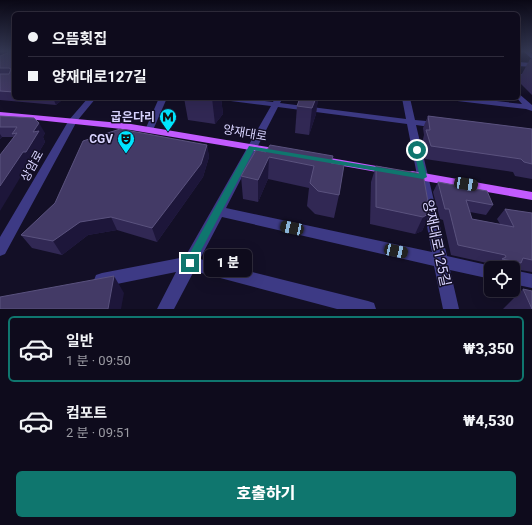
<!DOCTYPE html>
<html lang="ko">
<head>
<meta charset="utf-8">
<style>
  body { margin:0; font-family:Roboto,"Noto Sans KR",sans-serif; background:#171425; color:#f1f3f6; height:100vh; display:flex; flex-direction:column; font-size:15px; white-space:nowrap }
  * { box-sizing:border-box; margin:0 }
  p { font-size:13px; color:#9b9ba3 }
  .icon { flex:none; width:22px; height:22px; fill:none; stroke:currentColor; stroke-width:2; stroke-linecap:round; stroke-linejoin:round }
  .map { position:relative; height:309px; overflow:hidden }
  .panel { display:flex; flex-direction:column; background:#0e0b1c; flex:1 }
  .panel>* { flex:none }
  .hud { position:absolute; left:12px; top:12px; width:508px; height:88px; border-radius:6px; box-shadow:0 4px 16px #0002,0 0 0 1px #2e2b3b; display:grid; align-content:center; height:88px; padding:0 16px; background:#0e0b1c }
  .tools { position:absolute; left:484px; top:261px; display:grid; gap:8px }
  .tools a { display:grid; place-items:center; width:36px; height:36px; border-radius:6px; background:#0e0b1c; box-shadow:0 4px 16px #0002,0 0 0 1px #2e2b3b; font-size:20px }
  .end { position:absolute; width:18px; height:18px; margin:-9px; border:5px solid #0f766e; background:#fff; box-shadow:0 0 0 2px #fff }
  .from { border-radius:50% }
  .bubble { position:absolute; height:28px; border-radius:6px; background:#0e0b1c; box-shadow:0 4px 16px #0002,0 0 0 1px #2e2b3b; font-size:13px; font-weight:800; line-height:28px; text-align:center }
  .car { position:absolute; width:12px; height:24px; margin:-12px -6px; border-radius:5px; box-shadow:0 0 3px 1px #0007; background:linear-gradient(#222 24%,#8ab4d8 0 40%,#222 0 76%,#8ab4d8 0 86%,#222 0) }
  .hud b { display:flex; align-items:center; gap:14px; height:38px; font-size:15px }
  .hud b+b { border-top:1px solid #2e2b3b }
  .hud i { width:10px; height:10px; background:#f1f3f6 }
  ul { padding:7px 0 0; list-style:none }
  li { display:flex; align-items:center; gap:12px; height:66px; margin:0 8px 6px; padding:0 8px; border:2px solid transparent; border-radius:6px }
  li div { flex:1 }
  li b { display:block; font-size:15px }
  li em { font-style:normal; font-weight:800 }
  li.selected { border-color:#0f766e }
  li>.icon { width:36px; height:36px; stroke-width:1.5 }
  .button { display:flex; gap:8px; margin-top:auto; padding:8px 16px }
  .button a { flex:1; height:46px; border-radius:6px; background:#0f766e; color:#fff; font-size:16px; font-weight:800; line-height:46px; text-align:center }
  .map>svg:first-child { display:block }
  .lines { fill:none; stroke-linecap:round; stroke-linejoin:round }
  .minor { fill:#3d3a85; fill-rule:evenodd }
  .major { fill:#c25bff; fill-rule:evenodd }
  .wall { fill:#312854 }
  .shaded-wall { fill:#1d163a }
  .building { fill:#433a66; stroke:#5a527e }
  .route { fill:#0f766e }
  .labels { text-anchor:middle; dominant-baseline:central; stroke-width:3; stroke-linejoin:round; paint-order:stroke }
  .poi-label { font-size:12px; font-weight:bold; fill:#d9d4ff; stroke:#130f26; text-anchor:end }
  .street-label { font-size:12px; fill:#d9d4ff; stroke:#130f26 }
  .near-street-label { font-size:14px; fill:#d9d4ff; stroke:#130f26 }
</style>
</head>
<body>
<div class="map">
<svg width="532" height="309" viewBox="0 0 532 309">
  <rect width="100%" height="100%" fill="#130f26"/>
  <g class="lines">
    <g class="minor">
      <path d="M 523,51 L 529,51 L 532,54 L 532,59 Z"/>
      <path d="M 518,62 L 532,63 L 532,67 L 518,66 Z"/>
      <path d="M 518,74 L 532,75 L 532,79 L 518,78 Z"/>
      <path d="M 518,93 L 532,105 L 532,111 L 526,109 L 449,100 L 445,98 L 470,98 L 522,104 L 517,98 L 518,98 Z"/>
      <path d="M 88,98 L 96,98 L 77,121 L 5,254 L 0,256 L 0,237 L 69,120 Z"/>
      <path d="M 159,98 L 167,98 L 153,130 L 152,132 L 146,132 L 145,130 Z"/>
      <path d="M 219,98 L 241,98 L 273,102 L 275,98 L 283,98 L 280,103 L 406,119 L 402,98 L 410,98 L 415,120 L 437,122 L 441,125 L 437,128 L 416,125 L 447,256 L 496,267 L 491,268 L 491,279 L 450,270 L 459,309 L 443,309 L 434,266 L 222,217 L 200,259 L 368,301 L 374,303 L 376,309 L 337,309 L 194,271 L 174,309 L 157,309 L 176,272 L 102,287 L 96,285 L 94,280 L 96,275 L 102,273 L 185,257 L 271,106 L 223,100 ZM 278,107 L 407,124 L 432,252 L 226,208 Z"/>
      <path d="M 513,270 L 532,274 L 532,288 L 513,284 Z"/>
    </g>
    <g class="major">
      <path d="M 0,112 L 131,124 L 280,149 L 285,152 L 280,155 L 131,130 L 0,116 Z"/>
      <path d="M 319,156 L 388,168 L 392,169 L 393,171 L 392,173 L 388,174 L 315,161 L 314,159 Z"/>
      <path d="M 412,171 L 532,192 L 532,200 L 408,178 L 407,175 L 408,172 Z"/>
    </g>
  </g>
  <g class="wall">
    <path d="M 0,51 L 14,51 L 14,98 L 72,98 L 68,101 L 62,100 L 56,105 L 0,100 Z"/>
    <path d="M 530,59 L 532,59 L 532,95 L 518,81 Z"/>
    <path d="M 184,98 L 221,98 L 223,114 L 215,124 L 188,120 Z"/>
    <path d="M 300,98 L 318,98 L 316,114 L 309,135 L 295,133 L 297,106 Z"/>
    <path d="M 0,116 L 45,133 L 43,137 L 45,142 L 33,162 L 29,163 L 14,137 L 2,137 L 0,139 Z"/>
    <path d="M 428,116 L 532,129 L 532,179 L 515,176 L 513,172 L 425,159 L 422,143 L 424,135 L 423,128 Z"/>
    <path d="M 207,145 L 209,157 L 203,177 L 157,242 L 117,230 L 88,235 L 62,255 L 32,248 L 21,235 Z"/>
    <path d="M 266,152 L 331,163 L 339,195 L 334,218 L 315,214 L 307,206 L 309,188 L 268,179 L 258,202 L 243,199 L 241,176 Z"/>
    <path d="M 376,166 L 430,213 L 422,231 L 415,234 L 370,224 L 371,182 Z"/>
    <path d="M 438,182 L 493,205 L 486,215 L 470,212 L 472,219 L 500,224 L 497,219 L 505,209 L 532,213 L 532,272 L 515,269 L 513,272 L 513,268 L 494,268 L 496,265 L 451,255 L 443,220 L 440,219 L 433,192 Z"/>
    <path d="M 523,289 L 532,309 L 503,309 Z"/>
  </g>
  <g class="shaded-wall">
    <path d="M 0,51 L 12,51 L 0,59 Z"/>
    <path d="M 53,98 L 61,98 L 62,100 L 56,105 Z"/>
    <path d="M 67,98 L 72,98 L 68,101 Z"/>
    <path d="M 212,98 L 221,98 L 223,114 L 215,124 Z"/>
    <path d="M 316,98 L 318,98 L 316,114 L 309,135 L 312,108 Z"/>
    <path d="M 39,123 L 45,133 L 43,137 L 45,142 L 33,162 L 29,163 L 0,211 L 0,186 Z"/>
    <path d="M 0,134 L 2,137 L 0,139 Z"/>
    <path d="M 207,145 L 209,157 L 203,177 L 157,242 L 152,228 Z"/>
    <path d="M 269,157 L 268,179 L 258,202 L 258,180 Z"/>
    <path d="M 430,213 L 422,231 L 415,234 L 423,217 Z"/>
    <path d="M 111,217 L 117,230 L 88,235 L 62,255 L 53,241 L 80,222 Z"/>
    <path d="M 114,276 L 124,293 L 121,309 L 108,309 Z"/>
  </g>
  <g class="building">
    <path d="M 11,51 L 14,51 L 14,92 L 0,91 L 0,74 L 9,74 L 11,69 L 9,68 L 0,68 L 0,56 L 10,52 Z"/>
    <path d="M 300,98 L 316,98 L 312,108 L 297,106 Z"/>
    <path d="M 0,116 L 34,118 L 39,123 L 33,132 L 39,131 L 26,152 L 23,152 L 0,186 L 0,155 L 17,133 L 12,134 L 17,127 L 0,127 Z"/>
    <path d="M 428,116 L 532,129 L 532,164 L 524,162 L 521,159 L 431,146 L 426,130 L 430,130 Z"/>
    <path d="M 120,129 L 207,145 L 201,164 L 152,228 L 111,217 L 80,222 L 53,241 L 21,235 L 55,203 L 83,141 Z"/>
    <path d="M 270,145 L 333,156 L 331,163 L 344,165 L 339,195 L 318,191 L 310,183 L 314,166 L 269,157 L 258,180 L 241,176 L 256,150 L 266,152 Z"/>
    <path d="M 376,166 L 423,174 L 430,213 L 423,217 L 376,207 Z"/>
    <path d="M 438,182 L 487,191 L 493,205 L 466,200 L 472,219 L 514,227 L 505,209 L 532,213 L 532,260 L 523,258 L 521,263 L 502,259 L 506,257 L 505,255 L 458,245 L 449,209 L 445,209 Z"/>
    <path d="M 114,276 L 108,309 L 0,309 L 0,297 Z"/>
    <path d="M 523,289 L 532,291 L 532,309 Z"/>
  </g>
  <linearGradient id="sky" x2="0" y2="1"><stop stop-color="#0a0815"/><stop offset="0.54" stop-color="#333752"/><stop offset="1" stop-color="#333752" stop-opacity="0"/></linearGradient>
  <rect width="532" height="95" fill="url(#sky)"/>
  <path class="route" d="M 249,146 L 419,174 L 414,150 L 417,148 L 420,150 L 427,177 L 423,179 L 254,150 L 193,266 L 190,268 L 186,266 L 185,263 L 186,260 Z"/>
  <defs>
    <g id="metro-pin" transform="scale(0.9)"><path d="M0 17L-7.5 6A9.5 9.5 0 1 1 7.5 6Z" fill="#00e5ff" stroke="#130f26"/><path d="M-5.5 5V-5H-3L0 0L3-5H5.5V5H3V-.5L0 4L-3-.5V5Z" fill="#111"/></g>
    <g id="theatre-pin" transform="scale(0.9)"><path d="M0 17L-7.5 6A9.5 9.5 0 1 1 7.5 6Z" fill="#00e5ff" stroke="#130f26"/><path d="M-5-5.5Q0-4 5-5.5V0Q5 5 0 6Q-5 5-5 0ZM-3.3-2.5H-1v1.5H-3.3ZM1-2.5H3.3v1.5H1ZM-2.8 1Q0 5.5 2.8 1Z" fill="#111"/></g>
  </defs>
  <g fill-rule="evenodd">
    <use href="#metro-pin" x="168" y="117"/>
    <use href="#theatre-pin" x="126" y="139"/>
  </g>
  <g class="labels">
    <g class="poi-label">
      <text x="155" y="117">굽은다리</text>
      <text x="113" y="139">CGV</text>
    </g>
    <g class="street-label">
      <text transform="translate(245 133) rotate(10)">양재대로</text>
      <text transform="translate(32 166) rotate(-61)">상암로</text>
    </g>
    <g class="near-street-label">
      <text transform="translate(437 243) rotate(78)">양재대로125길</text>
    </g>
  </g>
</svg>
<div class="tools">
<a><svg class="icon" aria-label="locate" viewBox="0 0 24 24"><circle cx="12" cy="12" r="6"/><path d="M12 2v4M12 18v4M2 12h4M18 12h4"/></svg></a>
</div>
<i class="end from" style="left:417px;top:150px"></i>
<i class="end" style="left:190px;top:263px"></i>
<div class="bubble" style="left:204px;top:249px;width:48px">1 분</div>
<i class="car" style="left:466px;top:184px;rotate:99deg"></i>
<i class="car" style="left:292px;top:228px;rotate:282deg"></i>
<i class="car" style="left:396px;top:251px;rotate:102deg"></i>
<div class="hud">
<b><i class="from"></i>으뜸횟집</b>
<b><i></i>양재대로127길</b>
</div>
</div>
<section class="panel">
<ul>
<li class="selected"><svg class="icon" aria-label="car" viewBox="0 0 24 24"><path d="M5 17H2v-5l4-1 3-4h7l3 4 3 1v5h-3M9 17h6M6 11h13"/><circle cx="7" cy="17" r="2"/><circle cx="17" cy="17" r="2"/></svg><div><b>일반</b><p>1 분 · 09:50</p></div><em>₩3,350</em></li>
<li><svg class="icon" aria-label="car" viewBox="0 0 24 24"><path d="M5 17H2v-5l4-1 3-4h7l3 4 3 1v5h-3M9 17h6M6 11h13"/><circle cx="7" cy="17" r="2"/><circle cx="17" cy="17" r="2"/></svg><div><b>컴포트</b><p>2 분 · 09:51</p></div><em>₩4,530</em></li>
</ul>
<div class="button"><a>호출하기</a></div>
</section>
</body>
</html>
